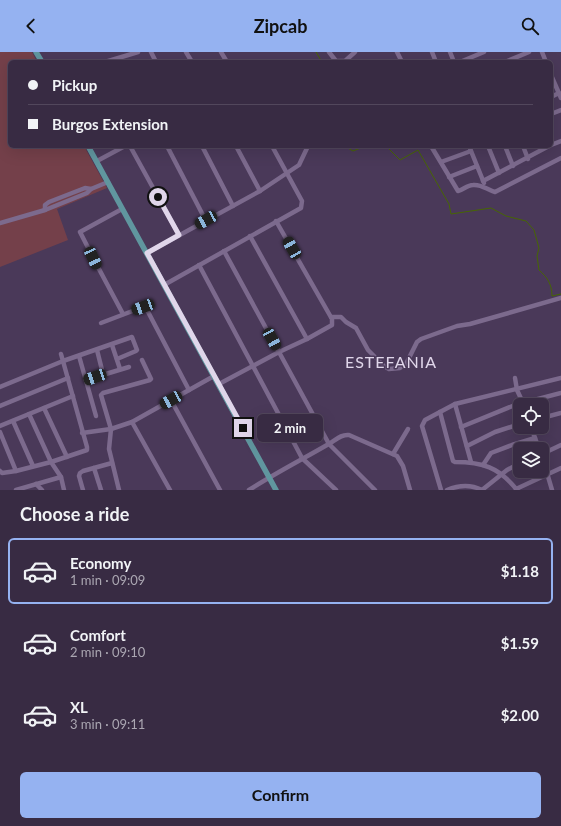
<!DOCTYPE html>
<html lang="en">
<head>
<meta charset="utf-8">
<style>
  body { margin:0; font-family:Lato,sans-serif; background:#3f334a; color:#f1f3f6; height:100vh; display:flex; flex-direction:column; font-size:15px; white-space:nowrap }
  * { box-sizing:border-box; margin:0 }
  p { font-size:13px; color:#aba7b2 }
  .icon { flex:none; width:22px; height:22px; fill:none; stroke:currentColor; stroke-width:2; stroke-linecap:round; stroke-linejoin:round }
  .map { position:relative; height:438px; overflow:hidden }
  .sheet { display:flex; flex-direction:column; background:#382b43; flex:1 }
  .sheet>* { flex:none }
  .banner { position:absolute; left:8px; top:8px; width:545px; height:88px; border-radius:6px; box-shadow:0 4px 16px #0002,0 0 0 1px #52475c; display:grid; align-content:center; height:88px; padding:0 20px; background:#382b43 }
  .fabs { position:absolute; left:513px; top:346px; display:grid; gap:8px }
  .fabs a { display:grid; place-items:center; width:36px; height:36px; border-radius:6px; background:#382b43; box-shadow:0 4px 16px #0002,0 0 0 1px #52475c; font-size:20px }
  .end { position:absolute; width:18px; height:18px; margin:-9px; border:5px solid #e0d6ea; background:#111; box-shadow:0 0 0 2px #111 }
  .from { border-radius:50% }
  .bubble { position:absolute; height:28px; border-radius:6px; background:#382b43; box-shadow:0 4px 16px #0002,0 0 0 1px #52475c; font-size:13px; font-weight:700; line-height:28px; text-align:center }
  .car { position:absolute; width:12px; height:24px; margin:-12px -6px; border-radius:5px; box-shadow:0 0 3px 1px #0007; background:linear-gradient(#222 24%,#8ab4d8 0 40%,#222 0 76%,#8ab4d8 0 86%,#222 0) }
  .banner b { display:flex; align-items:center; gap:14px; height:38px; font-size:15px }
  .banner b+b { border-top:1px solid #52475c }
  .banner i { width:10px; height:10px; background:#f1f3f6 }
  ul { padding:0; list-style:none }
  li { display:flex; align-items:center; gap:12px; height:66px; margin:0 8px 6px; padding:0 12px; border:2px solid transparent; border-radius:6px }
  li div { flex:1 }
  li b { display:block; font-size:15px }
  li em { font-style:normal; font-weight:700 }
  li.on { border-color:#95b2f1 }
  li>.icon { width:36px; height:36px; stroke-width:1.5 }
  h2 { padding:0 20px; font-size:18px; line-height:48px }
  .button { display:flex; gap:8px; margin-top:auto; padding:8px 20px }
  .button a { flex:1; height:46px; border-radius:6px; background:#95b2f1; color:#111; font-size:16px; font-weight:700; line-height:46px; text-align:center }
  header { display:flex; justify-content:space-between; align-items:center; height:52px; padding:0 20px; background:#95b2f1; color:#111; font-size:18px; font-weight:700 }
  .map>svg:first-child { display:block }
  .green { fill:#74404a }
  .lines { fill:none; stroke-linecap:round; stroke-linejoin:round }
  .stream { stroke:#476603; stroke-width:1 }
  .minor { stroke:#7c6a8d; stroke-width:4.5 }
  .major { stroke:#60969f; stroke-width:5.5 }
  .route { stroke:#e0d6ea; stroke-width:5 }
  .labels { text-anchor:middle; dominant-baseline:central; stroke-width:3; stroke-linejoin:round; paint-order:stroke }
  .quarter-label { font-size:16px; letter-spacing:1px; fill:#e0d6ea; stroke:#4a3959 }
</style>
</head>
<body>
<header><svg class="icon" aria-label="back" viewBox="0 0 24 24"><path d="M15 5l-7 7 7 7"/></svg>Zipcab<svg class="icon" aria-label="search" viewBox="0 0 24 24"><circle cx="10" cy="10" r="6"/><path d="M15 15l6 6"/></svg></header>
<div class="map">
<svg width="561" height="438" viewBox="0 0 561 438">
  <rect width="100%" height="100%" fill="#4a3959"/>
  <path class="green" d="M 0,0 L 32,0 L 37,10 L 10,10 L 10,94 L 84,94 L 107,136 L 57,157 L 68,188 L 0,215 Z"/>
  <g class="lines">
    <g class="stream">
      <path d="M 316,0 L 322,10"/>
      <path d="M 371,10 L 374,10"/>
      <path d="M 344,94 L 353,99 L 366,94"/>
      <path d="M 386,94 L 400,108 L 418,98 L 449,152 L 451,162 L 491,156 L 506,164 L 526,169 L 534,178 L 539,196 L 537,204 L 539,218 C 547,225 552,232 552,244 L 561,242"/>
    </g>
    <g class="minor">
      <path d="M 151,0 L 156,10"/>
      <path d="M 186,0 L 192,10"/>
      <path d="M 221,0 L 227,10"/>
      <path d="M 329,0 L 336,9 L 345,9 L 355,0"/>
      <path d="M 397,0 L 402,10"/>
      <path d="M 432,0 L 436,10"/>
      <path d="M 450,0 L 454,10"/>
      <path d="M 542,0 L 546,10"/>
      <path d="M 105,10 L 138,0"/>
      <path d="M 460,10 L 484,0"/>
      <path d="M 505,10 L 529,0"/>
      <path d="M 551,23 L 561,46"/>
      <path d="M 551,45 L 559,41"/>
      <path d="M 551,62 L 561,58"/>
      <path d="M 551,93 L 561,89"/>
      <path d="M 130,94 L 179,183"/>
      <path d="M 167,94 L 206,169"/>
      <path d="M 202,94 L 233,154"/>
      <path d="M 236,94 L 260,139"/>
      <path d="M 431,94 L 458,139 C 463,138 467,133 473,133 C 482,132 487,138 495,140 L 561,106"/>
      <path d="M 469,94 L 484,131"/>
      <path d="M 488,94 L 499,121"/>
      <path d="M 505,94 L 513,114"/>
      <path d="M 523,94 L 528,107"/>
      <path d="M 97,109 L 125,94"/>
      <path d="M 441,110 L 471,99"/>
      <path d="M 449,125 L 477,114"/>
      <path d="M 483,129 L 549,94"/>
      <path d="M 122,157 L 80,180 L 99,217 L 123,262"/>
      <path d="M 45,158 L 45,153 L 49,150 L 85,136 L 91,137"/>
      <path d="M 0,171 L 45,158 L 87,141 L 91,137 L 108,130"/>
      <path d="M 250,184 L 307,287"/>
      <path d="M 224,199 L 329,392 L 375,438"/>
      <path d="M 147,201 L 260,139 L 299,113 L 308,94"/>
      <path d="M 199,213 L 302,406 L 336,438"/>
      <path d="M 164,233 L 301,156 L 302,149 L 272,94"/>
      <path d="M 331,265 L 341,265 L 346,270 L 356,276 L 368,298 L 384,314 L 389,317 L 400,316 L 406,312 L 417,290 L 421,287 L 457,274 L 470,272 L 561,246"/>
      <path d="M 101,271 L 143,255 L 146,256 L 189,338"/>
      <path d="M 112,293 L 120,317"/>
      <path d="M 97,298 L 103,322"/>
      <path d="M 79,304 L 96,364"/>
      <path d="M 515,326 L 517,338 L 524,353"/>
      <path d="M 86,328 L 129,315"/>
      <path d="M 219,332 L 279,300 L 307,287 L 332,273 L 332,267 L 276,169"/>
      <path d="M 0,335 L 63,309 L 132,285 L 137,298 L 136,299 L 117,307"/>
      <path d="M 171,348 L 220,438"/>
      <path d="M 455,352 L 471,410"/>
      <path d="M 0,354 L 68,326"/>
      <path d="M 44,356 L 67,405"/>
      <path d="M 440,360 L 453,409 L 455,410 C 482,410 499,415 517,438"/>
      <path d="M 29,362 L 51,410 L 61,425 L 64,438"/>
      <path d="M 542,366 L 561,361"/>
      <path d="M 13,369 L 33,414"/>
      <path d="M 132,370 L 170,438"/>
      <path d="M 0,374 L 73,344"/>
      <path d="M 461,375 L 515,353 L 561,341"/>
      <path d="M 531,375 L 539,397"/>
      <path d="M 0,380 L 16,419"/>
      <path d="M 82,381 L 111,377 L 132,370 L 214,324"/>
      <path d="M 467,394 L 495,380 L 520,372"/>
      <path d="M 393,402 L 408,377"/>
      <path d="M 542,402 L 561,393"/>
      <path d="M 542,404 L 552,438"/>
      <path d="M 483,413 L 491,401 L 512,393 L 535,386"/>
      <path d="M 94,416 L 101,438"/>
      <path d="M 0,419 L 2,421 L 16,419 L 51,410 L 87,398 L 87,395 L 61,302"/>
      <path d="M 36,432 L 42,438"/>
      <path d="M 516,437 L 561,416"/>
      <path d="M 16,438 L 61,425"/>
      <path d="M 83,438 L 79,424 L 80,421 L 83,419 L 112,411"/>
      <path d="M 119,438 L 109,397 L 111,377 L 101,343 L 103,341 L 150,328 L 151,327 L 142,308"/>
      <path d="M 249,438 C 274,422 301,408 327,393 C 335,389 340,382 349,383 L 397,404 L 403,414 L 410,438"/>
      <path d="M 441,438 L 422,374 L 425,368 L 455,352 L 561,326"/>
      <path d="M 447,438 C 459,433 470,432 482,438"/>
      <path d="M 482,438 L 507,418 L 520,411"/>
    </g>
    <g class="major">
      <path d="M 36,0 L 42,10"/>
      <path d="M 88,94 L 276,438"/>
    </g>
  </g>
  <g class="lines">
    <path class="route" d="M 158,145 L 179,183 L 147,201 L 243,376"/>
  </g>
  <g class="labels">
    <g class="quarter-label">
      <text x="391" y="309">ESTEFANIA</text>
    </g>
  </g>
</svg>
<div class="fabs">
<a><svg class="icon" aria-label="locate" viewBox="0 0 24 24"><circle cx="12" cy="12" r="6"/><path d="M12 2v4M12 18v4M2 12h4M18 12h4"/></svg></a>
<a><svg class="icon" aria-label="layers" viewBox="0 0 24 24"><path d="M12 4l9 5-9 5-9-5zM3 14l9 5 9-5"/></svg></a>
</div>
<i class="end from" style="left:158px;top:145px"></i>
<i class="end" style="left:243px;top:376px"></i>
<div class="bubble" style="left:257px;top:362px;width:66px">2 min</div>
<i class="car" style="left:206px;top:168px;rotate:241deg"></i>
<i class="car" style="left:292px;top:196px;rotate:330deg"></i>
<i class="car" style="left:93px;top:206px;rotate:155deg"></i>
<i class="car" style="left:143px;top:255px;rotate:250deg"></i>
<i class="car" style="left:272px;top:287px;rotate:151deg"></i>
<i class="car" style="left:95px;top:325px;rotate:251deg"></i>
<i class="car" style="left:171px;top:348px;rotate:241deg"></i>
<div class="banner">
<b><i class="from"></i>Pickup</b>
<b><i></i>Burgos Extension</b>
</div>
</div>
<section class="sheet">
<h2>Choose a ride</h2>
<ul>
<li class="on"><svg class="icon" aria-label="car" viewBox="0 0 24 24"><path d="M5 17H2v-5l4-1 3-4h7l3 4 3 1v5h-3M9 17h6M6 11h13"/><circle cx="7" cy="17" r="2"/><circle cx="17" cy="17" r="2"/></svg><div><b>Economy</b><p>1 min · 09:09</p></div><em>$1.18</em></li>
<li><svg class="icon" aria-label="car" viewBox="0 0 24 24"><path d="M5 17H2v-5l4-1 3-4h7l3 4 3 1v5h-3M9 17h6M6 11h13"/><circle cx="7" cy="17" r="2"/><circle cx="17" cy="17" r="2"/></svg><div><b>Comfort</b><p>2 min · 09:10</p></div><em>$1.59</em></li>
<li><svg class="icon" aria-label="car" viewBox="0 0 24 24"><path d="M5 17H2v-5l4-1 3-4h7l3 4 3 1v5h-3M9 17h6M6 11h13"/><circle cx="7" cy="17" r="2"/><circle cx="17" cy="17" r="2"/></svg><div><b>XL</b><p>3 min · 09:11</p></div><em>$2.00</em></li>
</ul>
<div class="button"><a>Confirm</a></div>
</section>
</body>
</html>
